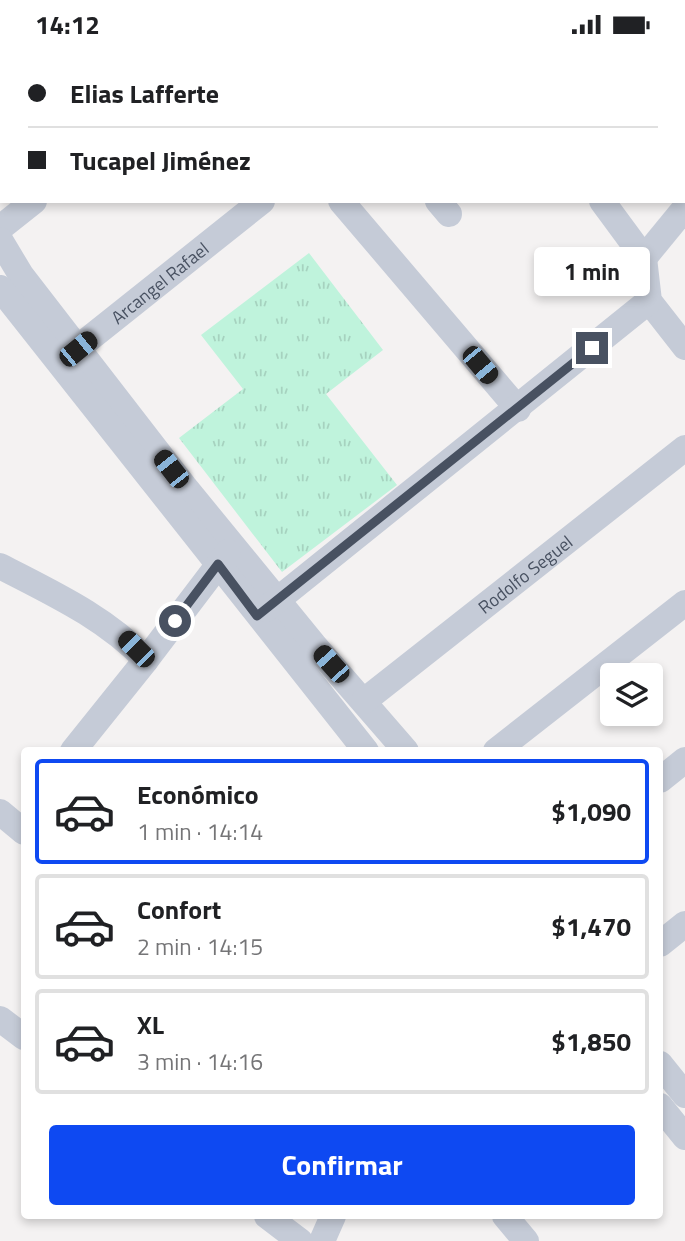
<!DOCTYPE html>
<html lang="es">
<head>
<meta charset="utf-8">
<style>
  body { margin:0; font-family:"Titillium Web",sans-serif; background:#f2f2f2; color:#202124; height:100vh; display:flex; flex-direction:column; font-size:26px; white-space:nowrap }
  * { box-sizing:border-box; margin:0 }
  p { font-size:23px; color:#757577 }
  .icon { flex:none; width:38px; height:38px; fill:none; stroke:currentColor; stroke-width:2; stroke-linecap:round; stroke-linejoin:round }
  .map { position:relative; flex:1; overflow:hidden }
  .side { position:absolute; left:21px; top:698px; width:642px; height:472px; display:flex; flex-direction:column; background:#fff; border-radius:7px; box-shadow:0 4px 10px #0003 }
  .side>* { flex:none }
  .guide { position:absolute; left:0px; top:0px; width:686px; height:154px; box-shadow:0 4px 10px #0003; display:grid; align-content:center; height:154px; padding:0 28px; background:#fff }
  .tools { position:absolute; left:600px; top:614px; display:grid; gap:14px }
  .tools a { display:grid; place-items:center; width:63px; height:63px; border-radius:7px; background:#fff; box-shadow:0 4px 10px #0003; font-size:35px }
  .end { position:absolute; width:32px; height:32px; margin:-16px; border:9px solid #485161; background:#fff; box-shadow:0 0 0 4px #fff }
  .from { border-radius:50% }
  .bubble { position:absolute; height:49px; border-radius:7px; background:#fff; box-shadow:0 4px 10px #0003; font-size:23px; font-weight:700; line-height:49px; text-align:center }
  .car { position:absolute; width:21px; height:42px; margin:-21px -10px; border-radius:9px; box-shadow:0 0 5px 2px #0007; background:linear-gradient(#222 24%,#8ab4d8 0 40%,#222 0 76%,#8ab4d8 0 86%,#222 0) }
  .guide b { display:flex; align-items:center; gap:24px; height:66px; font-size:26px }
  .guide b+b { border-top:2px solid #e0e0e0 }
  .guide i { width:18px; height:18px; background:#202124 }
  ul { padding:12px 0 0; list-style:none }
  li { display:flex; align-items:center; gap:21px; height:105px; margin:0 14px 10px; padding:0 14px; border:4px solid #e0e0e0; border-radius:7px }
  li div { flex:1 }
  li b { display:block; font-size:26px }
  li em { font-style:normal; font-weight:700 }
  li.current { border-color:#0e49f2 }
  li>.icon { width:63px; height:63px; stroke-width:1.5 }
  .action { display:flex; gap:14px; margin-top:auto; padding:14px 28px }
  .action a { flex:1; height:80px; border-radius:7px; background:#0e49f2; color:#fff; font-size:28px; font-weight:700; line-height:80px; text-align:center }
  .status { display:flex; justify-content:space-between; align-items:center; height:49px; padding:0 35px; background:#fff; direction:ltr }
  .status svg { height:19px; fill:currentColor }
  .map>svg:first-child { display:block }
  .park { fill:url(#park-tufts) }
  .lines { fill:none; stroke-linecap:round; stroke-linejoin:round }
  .minor { stroke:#c5cbd7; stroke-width:26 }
  .route { stroke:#485161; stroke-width:9 }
  .labels { text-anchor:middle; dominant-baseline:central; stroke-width:7; stroke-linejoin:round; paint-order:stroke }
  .street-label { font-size:18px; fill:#485161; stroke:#fff }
</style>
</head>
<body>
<div class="status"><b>14:12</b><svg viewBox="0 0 49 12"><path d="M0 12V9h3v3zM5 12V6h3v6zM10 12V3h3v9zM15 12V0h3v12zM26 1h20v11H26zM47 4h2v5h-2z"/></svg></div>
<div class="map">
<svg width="685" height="1192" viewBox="0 0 685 1192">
  <defs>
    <pattern id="park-tufts" width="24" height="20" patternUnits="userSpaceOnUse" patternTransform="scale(1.75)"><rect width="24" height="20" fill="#bff3dc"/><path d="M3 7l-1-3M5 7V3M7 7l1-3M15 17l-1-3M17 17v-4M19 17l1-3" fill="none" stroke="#a6d2bf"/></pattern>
  </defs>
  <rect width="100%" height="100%" fill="#f4f2f2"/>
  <path class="park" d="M 309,204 L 383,301 L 326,345 L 397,436 L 282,523 L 179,389 L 243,340 L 201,286 Z"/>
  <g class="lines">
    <g class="minor">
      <path d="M 69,0 L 70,2"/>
      <path d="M 208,0 L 209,2"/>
      <path d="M 302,0 L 303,2"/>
      <path d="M 489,0 L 490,2"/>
      <path d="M 547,0 L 550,2"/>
      <path d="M 684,107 L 685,108"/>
      <path d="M 341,152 L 518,360"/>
      <path d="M 438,152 L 449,165"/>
      <path d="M 602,152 L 644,209 L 649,252 L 685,298"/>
      <path d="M 0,179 L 34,152"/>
      <path d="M 0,191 L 21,226 L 184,437 L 314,596 L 406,702"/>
      <path d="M 644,209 L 685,159"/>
      <path d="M 0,239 L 366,702"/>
      <path id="s1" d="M 65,309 L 262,152"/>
      <path d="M 0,517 C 52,544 105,568 146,611"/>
      <path d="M 266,560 L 649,252"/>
      <path id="s2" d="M 364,652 L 685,399"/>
      <path d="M 73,702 L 146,611 L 228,503"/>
      <path d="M 496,702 L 685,554"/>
      <path d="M 660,731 L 685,711"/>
      <path d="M 0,763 L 24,783"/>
      <path d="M 660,895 L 685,875"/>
      <path d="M 0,970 L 24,988"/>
      <path d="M 660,1015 L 685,1046"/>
      <path d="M 660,1057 L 685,1088"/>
      <path d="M 267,1167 L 300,1192"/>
      <path d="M 505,1167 L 526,1192"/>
      <path d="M 322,1192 L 333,1167"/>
    </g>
  </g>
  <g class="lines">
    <path class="route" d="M 175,572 L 218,515 L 257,567 L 592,299"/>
  </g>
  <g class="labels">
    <g class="street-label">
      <text stroke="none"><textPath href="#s1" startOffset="121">Arcangel Rafael</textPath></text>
      <text stroke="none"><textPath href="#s2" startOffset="205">Rodolfo Seguel</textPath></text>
    </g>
  </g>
</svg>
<div class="tools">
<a><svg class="icon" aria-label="layers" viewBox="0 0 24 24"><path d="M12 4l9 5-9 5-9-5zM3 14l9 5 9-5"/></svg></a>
</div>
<i class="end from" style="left:175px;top:572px"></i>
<i class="end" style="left:592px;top:299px"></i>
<div class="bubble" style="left:534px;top:198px;width:116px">1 min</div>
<i class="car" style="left:78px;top:300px;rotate:51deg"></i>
<i class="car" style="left:480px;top:316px;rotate:140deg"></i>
<i class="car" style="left:171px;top:420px;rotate:322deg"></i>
<i class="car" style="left:136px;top:600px;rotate:315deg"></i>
<i class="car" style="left:331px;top:615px;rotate:318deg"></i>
<div class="guide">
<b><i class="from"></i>Elias Lafferte</b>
<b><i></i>Tucapel Jiménez</b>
</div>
<section class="side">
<ul>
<li class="current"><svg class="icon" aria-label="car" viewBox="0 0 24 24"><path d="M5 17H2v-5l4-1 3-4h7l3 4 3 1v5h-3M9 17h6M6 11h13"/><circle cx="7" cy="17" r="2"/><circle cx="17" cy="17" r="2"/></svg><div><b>Económico</b><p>1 min · 14:14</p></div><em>$1,090</em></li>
<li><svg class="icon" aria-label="car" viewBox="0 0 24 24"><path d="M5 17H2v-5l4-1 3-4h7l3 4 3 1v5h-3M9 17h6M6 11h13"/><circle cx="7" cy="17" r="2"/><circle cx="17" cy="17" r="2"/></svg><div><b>Confort</b><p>2 min · 14:15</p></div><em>$1,470</em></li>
<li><svg class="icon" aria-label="car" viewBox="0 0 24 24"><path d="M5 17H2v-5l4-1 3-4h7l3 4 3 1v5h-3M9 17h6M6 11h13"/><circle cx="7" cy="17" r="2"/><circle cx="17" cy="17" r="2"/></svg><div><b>XL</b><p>3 min · 14:16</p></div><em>$1,850</em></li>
</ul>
<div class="action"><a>Confirmar</a></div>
</section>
</div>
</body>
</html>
